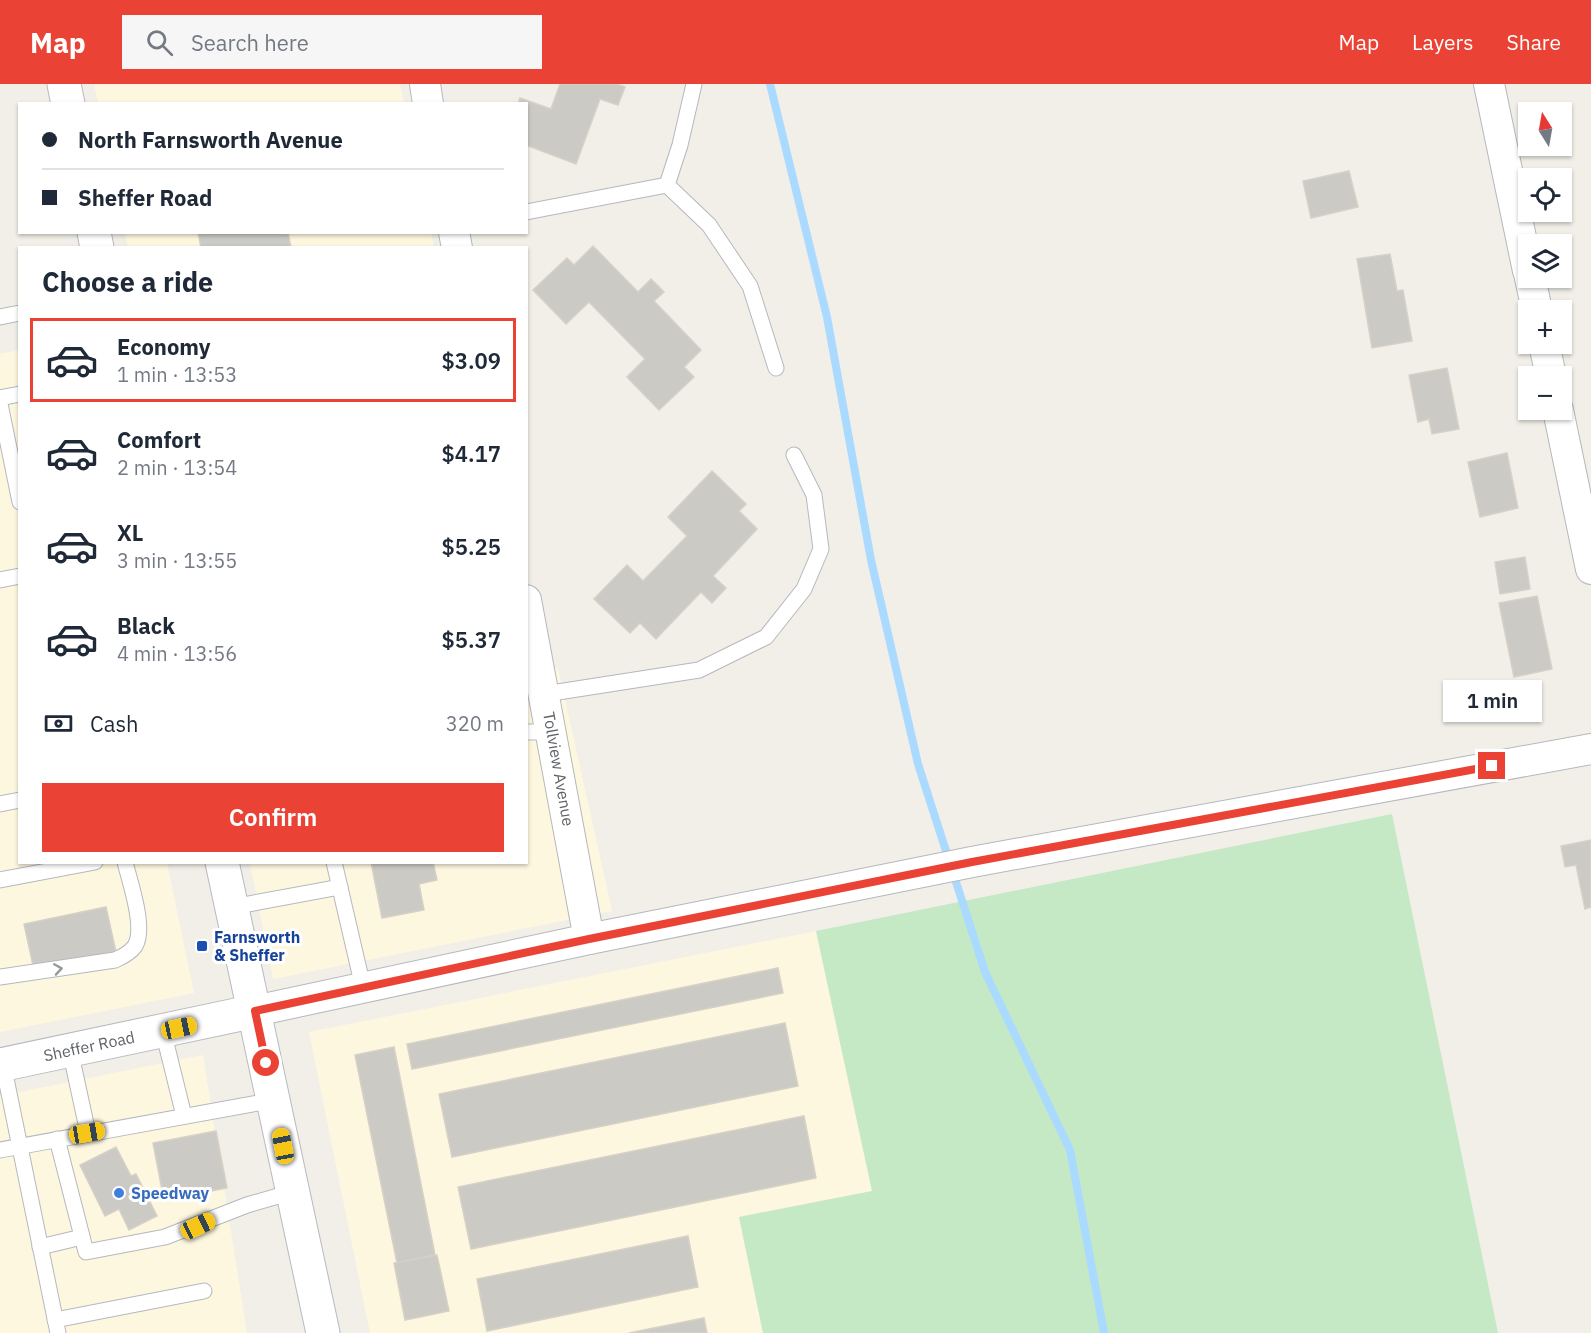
<!DOCTYPE html>
<html lang="en">
<head>
<meta charset="utf-8">
<style>
  body { margin:0; font-family:"IBM Plex Sans",sans-serif; background:#f6f6f7; color:#1f2937; height:100vh; display:flex; flex-direction:column; font-size:22px; white-space:nowrap }
  * { box-sizing:border-box; margin:0 }
  p { font-size:20px; color:#747a83 }
  .icon { flex:none; width:33px; height:33px; fill:none; stroke:currentColor; stroke-width:2; stroke-linecap:round; stroke-linejoin:round }
  .map { position:relative; flex:1; overflow:hidden }
  .details { position:absolute; left:18px; top:162px; width:510px; height:618px; display:flex; flex-direction:column; background:#fff; border-radius:0px; box-shadow:0 2px 4px #0004 }
  .details>* { flex:none }
  .hud { position:absolute; left:18px; top:18px; width:510px; height:132px; border-radius:0px; box-shadow:0 2px 4px #0004; display:grid; align-content:center; height:132px; padding:0 24px; background:#fff }
  .needle { width:39px; rotate:349deg }
  .tools { position:absolute; left:1518px; top:18px; display:grid; gap:12px }
  .tools a { display:grid; place-items:center; width:54px; height:54px; border-radius:0px; background:#fff; box-shadow:0 2px 4px #0004; font-size:30px }
  .end { position:absolute; width:27px; height:27px; margin:-14px; border:8px solid #ea4335; background:#fff; box-shadow:0 0 0 3px #fff }
  .from { border-radius:50% }
  .bubble { position:absolute; height:42px; border-radius:0px; background:#fff; box-shadow:0 2px 4px #0004; font-size:20px; font-weight:600; line-height:42px; text-align:center }
  .car { position:absolute; width:18px; height:36px; margin:-18px -9px; border-radius:8px; box-shadow:0 0 4px 2px #0007; background:linear-gradient(#f5c518 24%,#345 0 40%,#f5c518 0 76%,#345 0 86%,#f5c518 0) }
  .hud b { display:flex; align-items:center; gap:21px; height:57px; font-size:22px }
  .hud b+b { border-top:2px solid #e0e1e3 }
  .hud i { width:15px; height:15px; background:#1f2937 }
  ul { padding:0; list-style:none }
  li { display:flex; align-items:center; gap:18px; height:84px; margin:0 12px 9px; padding:0 12px; border:3px solid transparent; border-radius:0px }
  li div { flex:1 }
  li b { display:block; font-size:22px }
  li em { font-style:normal; font-weight:600 }
  li.selected { border-color:#ea4335 }
  li>.icon { width:54px; height:54px; stroke-width:1.5 }
  h2 { padding:0 24px; font-size:27px; line-height:72px }
  .pay { display:flex; align-items:center; gap:15px; height:66px; padding:0 24px; font-size:22px }
  .pay p { margin-inline-start:auto }
  .primary-button { display:flex; gap:12px; margin-top:auto; padding:12px 24px }
  .primary-button a { flex:1; height:69px; border-radius:0px; background:#ea4335; color:#fff; font-size:24px; font-weight:600; line-height:69px; text-align:center }
  header { display:flex; align-items:center; gap:36px; box-sizing:border-box; height:84px; padding:0 30px; background:#ea4335; color:#fff }
  header strong { font-size:28px }
  nav { display:flex; gap:33px; margin-inline-start:auto; font-size:21px }
  .search { width:420px; height:54px; background:#f6f6f7; display:flex; align-items:center; gap:15px; box-sizing:border-box; padding:0 21px; border-radius:0px; color:#747a83; font-size:22px }
  .map>svg:first-child { display:block }
  .commercial { fill:#fef7e0 }
  .green { fill:#c5e8c5 }
  .lines { fill:none; stroke-linecap:round; stroke-linejoin:round }
  .stream { stroke:#aadaff; stroke-width:8 }
  .building { fill:#cccac5; stroke:#d6d1c6; stroke-width:1.5 }
  .lane-casing { stroke:#b5b8bc; stroke-width:17 }
  .street-casing { stroke:#b5b8bc; stroke-width:32 }
  .secondary-casing { stroke:#b6babf; stroke-width:35 }
  .lane { stroke:#fff; stroke-width:15 }
  .street { stroke:#fff; stroke-width:30 }
  .secondary { stroke:#fff; stroke-width:33 }
  .oneway { stroke:#979a9d }
  .route { stroke:#ea4335; stroke-width:8 }
  .transit-dot { fill:#1a4fb4; stroke:#fff; stroke-width:2 }
  .shop-dot { fill:#3f7fe0; stroke:#fff; stroke-width:2 }
  .labels { text-anchor:middle; dominant-baseline:central; stroke-width:6; stroke-linejoin:round; paint-order:stroke }
  .street-label { font-size:16px; fill:#5f6368; stroke:#fff }
  .transit-label { font-size:16px; font-weight:bold; fill:#164399; stroke:#fff; text-anchor:start }
  .shop-label { font-size:16px; font-weight:bold; fill:#366cbe; stroke:#fff; text-anchor:start }
</style>
</head>
<body>
<header>
<strong>Map</strong>
<div class="search"><svg class="icon" aria-label="search" viewBox="0 0 24 24"><circle cx="10" cy="10" r="6"/><path d="M15 15l6 6"/></svg>Search here</div>
<nav><a>Map</a><a>Layers</a><a>Share</a></nav>
</header>
<div class="map">
<svg width="1591" height="1249" viewBox="0 0 1591 1249">
  <rect width="100%" height="100%" fill="#f1efe8"/>
  <g class="commercial">
    <path d="M 94,0 L 400,0 L 404,19 L 98,19 Z"/>
    <path d="M 431,148 L 434,163 L 128,164 L 125,149 Z"/>
    <path d="M 19,266 L 20,778 L 167,779 L 194,909 L 0,948 L 0,270 Z"/>
    <path d="M 558,584 L 612,827 L 273,895 L 250,779 L 526,778 L 527,591 Z"/>
    <path d="M 816,847 L 872,1107 L 739,1133 L 763,1249 L 370,1249 L 309,948 Z"/>
    <path d="M 203,971 L 247,1249 L 0,1249 L 0,1012 Z"/>
  </g>
  <path class="green" d="M 1392,730 L 1498,1249 L 763,1249 L 739,1133 L 872,1107 L 816,847 Z"/>
  <g class="lines">
    <path class="stream" d="M 770,0 L 827,233 L 871,476 L 918,680 L 985,888 L 1070,1066 L 1104,1249"/>
  </g>
  <g class="building">
    <path d="M 560,0 L 617,0 L 625,3 L 618,21 L 600,15 L 576,80 L 526,61 L 526,20 L 518,20 L 520,14 L 551,25 Z"/>
    <path d="M 1349,87 L 1358,123 L 1311,134 L 1303,97 Z"/>
    <path d="M 198,148 L 288,148 L 291,164 L 201,164 Z"/>
    <path d="M 593,162 L 638,208 L 651,195 L 664,208 L 654,217 L 701,266 L 684,283 L 694,293 L 659,326 L 627,293 L 645,275 L 589,218 L 566,240 L 533,206 L 567,174 L 574,181 Z"/>
    <path d="M 1390,170 L 1397,207 L 1403,206 L 1412,257 L 1372,264 L 1357,175 Z"/>
    <path d="M 1447,284 L 1459,345 L 1432,350 L 1429,335 L 1418,338 L 1409,291 Z"/>
    <path d="M 1507,369 L 1518,424 L 1480,433 L 1468,378 Z"/>
    <path d="M 712,387 L 746,420 L 739,427 L 757,445 L 713,492 L 726,504 L 712,519 L 701,508 L 656,555 L 640,539 L 630,549 L 594,515 L 627,481 L 643,497 L 687,452 L 668,433 Z"/>
    <path d="M 1525,473 L 1530,505 L 1500,510 L 1495,478 Z"/>
    <path d="M 1537,512 L 1552,585 L 1514,593 L 1499,519 Z"/>
    <path d="M 1591,756 L 1591,823 L 1585,825 L 1576,781 L 1565,783 L 1561,762 Z"/>
    <path d="M 371,778 L 433,778 L 437,796 L 419,800 L 424,826 L 382,834 Z"/>
    <path d="M 106,823 L 116,868 L 34,886 L 24,840 Z"/>
    <path d="M 778,884 L 783,909 L 412,985 L 407,960 Z"/>
    <path d="M 785,939 L 798,1002 L 452,1073 L 439,1010 Z"/>
    <path d="M 394,963 L 435,1171 L 397,1179 L 355,971 Z"/>
    <path d="M 804,1032 L 816,1094 L 471,1165 L 458,1103 Z"/>
    <path d="M 216,1047 L 227,1104 L 164,1116 L 153,1059 Z"/>
    <path d="M 116,1063 L 131,1092 L 136,1090 L 157,1132 L 129,1146 L 119,1125 L 105,1132 L 80,1081 Z"/>
    <path d="M 688,1152 L 698,1203 L 487,1247 L 477,1195 Z"/>
    <path d="M 437,1171 L 449,1227 L 405,1236 L 394,1179 Z"/>
    <path d="M 704,1234 L 707,1249 L 629,1249 Z"/>
  </g>
  <g class="lines">
    <g class="lane-casing">
      <g id="lane">
        <path d="M 694,0 L 680,61 L 667,101 L 709,141 L 750,202 L 776,284"/>
        <path d="M 526,128 L 667,101"/>
        <path d="M 0,233 L 20,229"/>
        <path d="M 0,314 L 20,310"/>
        <path d="M 0,320 L 20,418"/>
        <path d="M 0,496 L 20,492"/>
        <path d="M 545,610 L 699,586 L 766,553 L 804,505 L 821,465 L 814,411 L 794,371"/>
        <path d="M 526,648 L 553,648"/>
        <path d="M 0,720 L 20,716"/>
        <path d="M 334,778 L 363,903"/>
        <path d="M 0,796 L 95,778"/>
        <path d="M 232,823 L 340,803"/>
        <path d="M 0,893 L 115,876 C 122,873 130,869 135,862 C 146,844 130,799 125,778"/>
        <path d="M 163,947 L 184,1032"/>
        <path d="M 70,966 L 88,1049"/>
        <path d="M 3,980 L 58,1249"/>
        <path d="M 57,1055 L 86,1168 L 165,1153 L 247,1121 L 292,1108"/>
        <path d="M 0,1066 L 274,1016"/>
        <path d="M 40,1163 L 82,1153"/>
        <path d="M 55,1236 L 204,1207"/>
      </g>
    </g>
    <g class="street-casing">
      <g id="street">
        <path d="M 425,0 L 428,20"/>
        <path d="M 1489,0 L 1528,187"/>
        <path d="M 454,148 L 457,164"/>
        <path d="M 1530,194 L 1537,226"/>
        <path d="M 1544,260 L 1551,292"/>
        <path d="M 1558,326 L 1591,485"/>
        <path d="M 526,516 L 589,855"/>
        <path d="M 255,927 L 589,855 L 972,778 L 1591,665"/>
      </g>
    </g>
    <g class="secondary-casing">
      <g id="secondary">
        <path d="M 64,0 L 68,20"/>
        <path d="M 94,148 L 97,164"/>
        <path d="M 222,778 L 323,1249"/>
        <path d="M 0,981 L 255,927"/>
      </g>
    </g>
    <use href="#lane" class="lane"/>
    <use href="#street" class="street"/>
    <use href="#secondary" class="secondary"/>
  </g>
  <defs><path id="oneway-chevron" d="M-2-3.5L2.5 0L-2 3.5" fill="none" stroke-width="1.6" stroke-linecap="round" stroke-linejoin="round" transform="scale(1.5)"/></defs>
  <use class="oneway" href="#oneway-chevron" transform="translate(58 885) rotate(-9)"/>
  <g class="lines">
    <path class="route" d="M 266,979 L 255,927 L 589,855 L 972,778 L 1492,682"/>
  </g>
  <rect class="transit-dot" x="196" y="856" width="12" height="12" rx="3"/>
  <circle class="shop-dot" cx="119" cy="1109" r="6"/>
  <g class="labels">
    <g class="street-label">
      <text transform="translate(559 685) rotate(80)">Tollview Avenue</text>
      <text transform="translate(89 962) rotate(-12)">Sheffer Road</text>
    </g>
    <g class="transit-label">
      <text x="214" y="853">Farnsworth<tspan x="214" dy="18">&amp; Sheffer</tspan></text>
    </g>
    <g class="shop-label">
      <text x="131" y="1109">Speedway</text>
    </g>
  </g>
</svg>
<div class="tools">
<a><svg class="needle" viewBox="-14 -14 28 28"><path d="M0-13l5 13h-10z" fill="#e53935"/><path d="M0 13l5-13h-10z" fill="#747a83"/></svg></a>
<a><svg class="icon" aria-label="locate" viewBox="0 0 24 24"><circle cx="12" cy="12" r="6"/><path d="M12 2v4M12 18v4M2 12h4M18 12h4"/></svg></a>
<a><svg class="icon" aria-label="layers" viewBox="0 0 24 24"><path d="M12 4l9 5-9 5-9-5zM3 14l9 5 9-5"/></svg></a>
<a>+</a>
<a>−</a>
</div>
<i class="end from" style="left:266px;top:979px"></i>
<i class="end" style="left:1492px;top:682px"></i>
<div class="bubble" style="left:1443px;top:596px;width:99px">1 min</div>
<i class="car" style="left:179px;top:944px;rotate:78deg"></i>
<i class="car" style="left:87px;top:1049px;rotate:80deg"></i>
<i class="car" style="left:283px;top:1062px;rotate:349deg"></i>
<i class="car" style="left:198px;top:1142px;rotate:65deg"></i>
<div class="hud">
<b><i class="from"></i>North Farnsworth Avenue</b>
<b><i></i>Sheffer Road</b>
</div>
<section class="details">
<h2>Choose a ride</h2>
<ul>
<li class="selected"><svg class="icon" aria-label="car" viewBox="0 0 24 24"><path d="M5 17H2v-5l4-1 3-4h7l3 4 3 1v5h-3M9 17h6M6 11h13"/><circle cx="7" cy="17" r="2"/><circle cx="17" cy="17" r="2"/></svg><div><b>Economy</b><p>1 min · 13:53</p></div><em>$3.09</em></li>
<li><svg class="icon" aria-label="car" viewBox="0 0 24 24"><path d="M5 17H2v-5l4-1 3-4h7l3 4 3 1v5h-3M9 17h6M6 11h13"/><circle cx="7" cy="17" r="2"/><circle cx="17" cy="17" r="2"/></svg><div><b>Comfort</b><p>2 min · 13:54</p></div><em>$4.17</em></li>
<li><svg class="icon" aria-label="car" viewBox="0 0 24 24"><path d="M5 17H2v-5l4-1 3-4h7l3 4 3 1v5h-3M9 17h6M6 11h13"/><circle cx="7" cy="17" r="2"/><circle cx="17" cy="17" r="2"/></svg><div><b>XL</b><p>3 min · 13:55</p></div><em>$5.25</em></li>
<li><svg class="icon" aria-label="car" viewBox="0 0 24 24"><path d="M5 17H2v-5l4-1 3-4h7l3 4 3 1v5h-3M9 17h6M6 11h13"/><circle cx="7" cy="17" r="2"/><circle cx="17" cy="17" r="2"/></svg><div><b>Black</b><p>4 min · 13:56</p></div><em>$5.37</em></li>
</ul>
<div class="pay"><svg class="icon" aria-label="cash" viewBox="0 0 24 24"><path d="M3 7h18v10H3z"/><circle cx="12" cy="12" r="2"/></svg>Cash<p>320 m</p></div>
<div class="primary-button"><a>Confirm</a></div>
</section>
</div>
</body>
</html>
